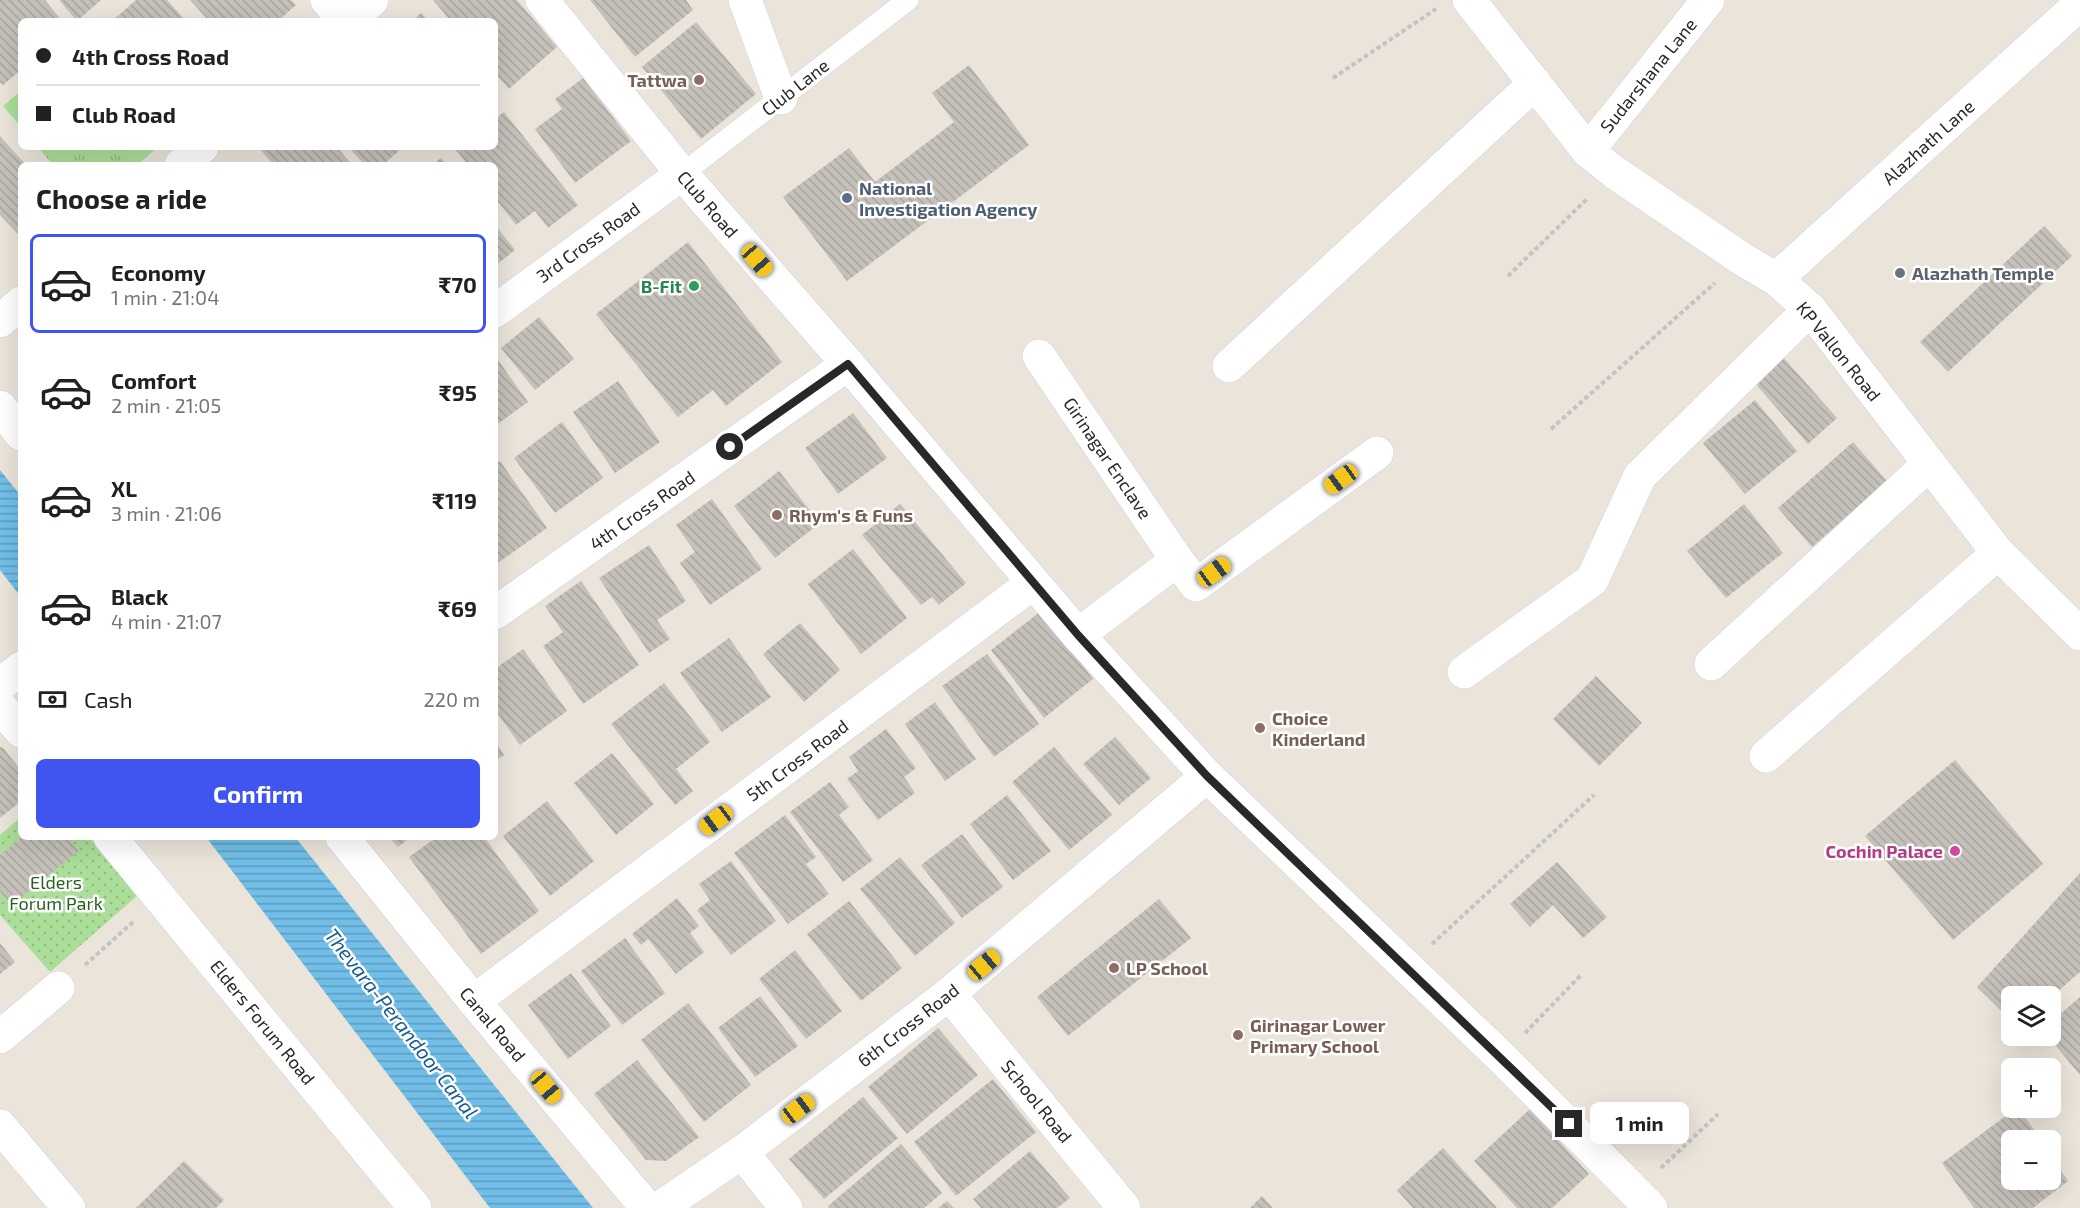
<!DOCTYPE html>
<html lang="en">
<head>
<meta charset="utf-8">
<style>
  body { margin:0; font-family:"Exo 2",sans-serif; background:#f2f2f2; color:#202124; height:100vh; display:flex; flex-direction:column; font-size:22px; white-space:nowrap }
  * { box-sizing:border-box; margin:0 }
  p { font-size:20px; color:#757577 }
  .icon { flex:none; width:33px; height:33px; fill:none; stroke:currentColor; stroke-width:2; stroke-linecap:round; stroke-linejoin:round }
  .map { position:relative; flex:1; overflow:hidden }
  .side { position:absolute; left:18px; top:162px; width:480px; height:678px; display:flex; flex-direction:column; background:#fff; border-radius:9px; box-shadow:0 6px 24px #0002 }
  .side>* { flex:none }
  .hud { position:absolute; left:18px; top:18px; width:480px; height:132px; border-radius:9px; box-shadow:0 6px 24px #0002; display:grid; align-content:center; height:132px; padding:0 18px; background:#fff }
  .buttons { position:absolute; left:2001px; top:986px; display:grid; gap:12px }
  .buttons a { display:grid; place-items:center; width:60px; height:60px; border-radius:9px; background:#fff; box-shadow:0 6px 24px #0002; font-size:30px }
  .end { position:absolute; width:27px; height:27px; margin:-14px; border:8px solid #282828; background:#fff; box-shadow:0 0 0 3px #fff }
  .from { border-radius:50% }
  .bubble { position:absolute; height:42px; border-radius:9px; background:#fff; box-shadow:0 6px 24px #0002; font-size:20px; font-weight:700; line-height:42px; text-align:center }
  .car { position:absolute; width:18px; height:36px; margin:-18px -9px; border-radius:8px; box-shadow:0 0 4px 2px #0007; background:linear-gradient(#f5c518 24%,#345 0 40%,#f5c518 0 76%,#345 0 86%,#f5c518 0) }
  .hud b { display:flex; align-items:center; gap:21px; height:57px; font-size:22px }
  .hud b+b { border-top:2px solid #e0e0e0 }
  .hud i { width:15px; height:15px; background:#202124 }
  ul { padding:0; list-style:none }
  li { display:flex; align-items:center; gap:18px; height:99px; margin:0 12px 9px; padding:0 6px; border:3px solid transparent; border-radius:9px }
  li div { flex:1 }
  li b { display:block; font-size:22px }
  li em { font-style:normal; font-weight:700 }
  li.selected { border-color:#4054f0 }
  li>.icon { width:54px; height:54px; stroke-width:1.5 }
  h2 { padding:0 18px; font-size:27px; line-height:72px }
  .pay { display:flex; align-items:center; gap:15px; height:66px; padding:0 18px; font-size:22px }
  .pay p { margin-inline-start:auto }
  .button { display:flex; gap:12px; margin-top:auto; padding:12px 18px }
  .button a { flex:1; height:69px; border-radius:9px; background:#4054f0; color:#fff; font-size:24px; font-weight:700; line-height:69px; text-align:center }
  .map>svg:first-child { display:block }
  .grass { fill:url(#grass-tufts) }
  .park { fill:url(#park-dots) }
  .water { fill:url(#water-rules) }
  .building { fill:url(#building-back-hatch) }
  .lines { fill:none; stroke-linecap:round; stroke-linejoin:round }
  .service-casing { stroke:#cfd1e0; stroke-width:22 }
  .minor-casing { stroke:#cfd1e0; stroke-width:34 }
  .tertiary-casing { stroke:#cfd1e0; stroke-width:34 }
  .path { stroke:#c3c3c3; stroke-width:4; stroke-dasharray:4.5 3; stroke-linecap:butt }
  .service { stroke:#fff; stroke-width:21 }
  .minor { stroke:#fff; stroke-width:33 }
  .tertiary { stroke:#fff; stroke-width:33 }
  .route { stroke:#282828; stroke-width:8 }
  .education-dot { fill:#8d6e63; stroke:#fff; stroke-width:2 }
  .service-dot { fill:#5c6f8a; stroke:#fff; stroke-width:2 }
  .worship-dot { fill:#6b7280; stroke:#fff; stroke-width:2 }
  .leisure-dot { fill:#2e9e5b; stroke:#fff; stroke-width:2 }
  .hotel-dot { fill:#d1479c; stroke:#fff; stroke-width:2 }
  .labels { text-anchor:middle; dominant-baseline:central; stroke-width:5; stroke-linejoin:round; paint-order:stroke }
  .street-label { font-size:18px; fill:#282828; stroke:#fff }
  .education-label { font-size:18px; font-weight:bold; fill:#785e54; stroke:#fff; text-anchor:start }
  .service-label { font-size:18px; font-weight:bold; fill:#4e5e75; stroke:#fff; text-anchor:start }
  .worship-label { font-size:18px; font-weight:bold; fill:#5b616d; stroke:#fff; text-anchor:start }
  .leisure-label { font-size:18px; font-weight:bold; fill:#27864d; stroke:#fff; text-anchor:end }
  .hotel-label { font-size:18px; font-weight:bold; fill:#b23c85; stroke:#fff; text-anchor:end }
  .park-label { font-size:18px; fill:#25601d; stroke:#fff }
  .water-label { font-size:20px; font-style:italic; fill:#135c90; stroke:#fff }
</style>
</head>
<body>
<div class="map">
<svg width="2080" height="1208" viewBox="0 0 2080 1208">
  <defs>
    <pattern id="grass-tufts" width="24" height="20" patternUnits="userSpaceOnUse" patternTransform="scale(1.5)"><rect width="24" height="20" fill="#abde98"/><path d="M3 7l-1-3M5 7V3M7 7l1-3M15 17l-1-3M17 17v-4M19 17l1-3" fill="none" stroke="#93be83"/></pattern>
    <pattern id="park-dots" width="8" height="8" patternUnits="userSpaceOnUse" patternTransform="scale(1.5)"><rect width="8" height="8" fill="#abde98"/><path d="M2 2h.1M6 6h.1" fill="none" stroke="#93be83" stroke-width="1.8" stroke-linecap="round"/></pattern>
    <pattern id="water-rules" width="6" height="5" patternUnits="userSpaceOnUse" patternTransform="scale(1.5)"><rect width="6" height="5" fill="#71bfe8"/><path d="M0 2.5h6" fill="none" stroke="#5d9bbc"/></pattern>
    <pattern id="building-back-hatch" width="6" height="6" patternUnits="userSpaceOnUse" patternTransform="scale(1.5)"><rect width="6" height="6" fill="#c5c1ba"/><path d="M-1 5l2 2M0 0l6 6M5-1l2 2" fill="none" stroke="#a9a6a0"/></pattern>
  </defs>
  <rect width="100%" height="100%" fill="#eae4da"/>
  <g class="grass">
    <path d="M 21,91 L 21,127 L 3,106 Z"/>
    <path d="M 38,147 L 158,147 L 137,165 L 53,165 Z"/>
  </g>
  <path class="park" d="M 21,817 L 21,837 L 89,837 L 137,896 L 50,972 L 0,915 L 0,835 Z"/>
  <g class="water">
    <path d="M 0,470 L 21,496 L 21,597 L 0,570 Z"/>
    <path d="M 206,837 L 295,837 L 593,1208 L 490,1208 Z"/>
  </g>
  <g class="building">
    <path d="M 0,0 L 45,0 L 62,21 L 21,21 L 21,70 L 3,85 L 0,82 Z"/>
    <path d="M 59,0 L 101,0 L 77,21 Z"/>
    <path d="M 136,0 L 167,0 L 186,21 L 112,21 Z"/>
    <path d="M 190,0 L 291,0 L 296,5 L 278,21 L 209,21 Z"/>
    <path d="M 433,0 L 517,0 L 557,47 L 509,89 L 495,73 L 495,21 L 451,21 Z"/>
    <path d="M 590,0 L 686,0 L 693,10 L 635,57 Z"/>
    <path d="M 421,13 L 429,21 L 412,21 Z"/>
    <path d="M 696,22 L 756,94 L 701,139 L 642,67 Z"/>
    <path d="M 969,65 L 1029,145 L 847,281 L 783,197 L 849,148 L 875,182 L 954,122 L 932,93 Z"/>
    <path d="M 583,78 L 631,141 L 575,183 L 535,129 L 562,109 L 555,99 Z"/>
    <path d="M 504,112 L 578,205 L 548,228 L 535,211 L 516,225 L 495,198 L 495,165 L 468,165 L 456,150 L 460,147 L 495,147 L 495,119 Z"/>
    <path d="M 0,136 L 26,165 L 21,165 L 21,233 L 19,235 L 0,215 Z"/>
    <path d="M 258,147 L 337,147 L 352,165 L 274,165 Z"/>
    <path d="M 348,147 L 403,147 L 383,165 L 365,165 Z"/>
    <path d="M 441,158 L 447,165 L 432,165 Z"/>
    <path d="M 495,225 L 515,250 L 495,266 Z"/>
    <path d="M 2044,226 L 2072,256 L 1948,372 L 1920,342 Z"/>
    <path d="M 688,242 L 782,362 L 726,406 L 713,390 L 678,417 L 596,314 Z"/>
    <path d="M 539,317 L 574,359 L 535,390 L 501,348 Z"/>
    <path d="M 495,356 L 528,402 L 495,426 Z"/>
    <path d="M 1782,356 L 1837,418 L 1808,444 L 1753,381 Z"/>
    <path d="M 618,381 L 660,442 L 615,473 L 573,412 Z"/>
    <path d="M 1755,400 L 1797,451 L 1745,494 L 1703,443 Z"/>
    <path d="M 853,413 L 887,458 L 838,494 L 805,448 Z"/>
    <path d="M 562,422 L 603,478 L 555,513 L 514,458 Z"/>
    <path d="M 1853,442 L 1887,481 L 1812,547 L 1778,508 Z"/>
    <path d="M 500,461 L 547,528 L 495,565 L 495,465 Z"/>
    <path d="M 779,471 L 820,523 L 775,558 L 734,506 Z"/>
    <path d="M 712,499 L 762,569 L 710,605 L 680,563 L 695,552 L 676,525 Z"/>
    <path d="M 900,504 L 966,583 L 939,605 L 932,597 L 921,605 L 862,535 Z"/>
    <path d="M 1744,504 L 1783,553 L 1726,598 L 1687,551 Z"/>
    <path d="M 649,545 L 686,601 L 657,620 L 670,639 L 649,653 L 599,578 Z"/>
    <path d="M 853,549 L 907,618 L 861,654 L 808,584 Z"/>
    <path d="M 581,581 L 639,665 L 583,704 L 543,646 L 563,632 L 545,606 Z"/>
    <path d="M 1041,611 L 1093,679 L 1044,718 L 991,650 Z"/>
    <path d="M 800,623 L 840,670 L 804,702 L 763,654 Z"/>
    <path d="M 729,638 L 771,697 L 722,732 L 680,673 Z"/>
    <path d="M 523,649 L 567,711 L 520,745 L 495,710 L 495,669 Z"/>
    <path d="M 987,654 L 1039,724 L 994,757 L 942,686 Z"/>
    <path d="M 1596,676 L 1642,723 L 1599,766 L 1553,719 Z"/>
    <path d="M 664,683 L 710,742 L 676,769 L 693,791 L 675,805 L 611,724 Z"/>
    <path d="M 935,702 L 976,759 L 945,781 L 905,724 Z"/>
    <path d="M 886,729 L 916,768 L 904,777 L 915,793 L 878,820 L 847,779 L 858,771 L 849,757 Z"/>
    <path d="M 1115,737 L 1151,778 L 1119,805 L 1083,764 Z"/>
    <path d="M 495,741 L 504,755 L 495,761 Z"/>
    <path d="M 0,747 L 3,748 L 21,770 L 21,801 L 0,818 Z"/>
    <path d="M 1054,747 L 1112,815 L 1069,850 L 1012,782 Z"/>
    <path d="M 612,753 L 654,804 L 616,835 L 574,783 Z"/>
    <path d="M 1955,760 L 2043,864 L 1953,940 L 1865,836 Z"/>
    <path d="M 830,782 L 849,807 L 839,815 L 873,860 L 843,882 L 790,812 Z"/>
    <path d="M 1007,795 L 1051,851 L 1013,880 L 970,824 Z"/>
    <path d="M 547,801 L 594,861 L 550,896 L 503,836 Z"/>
    <path d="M 785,815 L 816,857 L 806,864 L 829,894 L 788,924 L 734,853 Z"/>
    <path d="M 962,834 L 1003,887 L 962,918 L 921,865 Z"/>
    <path d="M 22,837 L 68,837 L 79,851 L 11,905 L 0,891 L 0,855 Z"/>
    <path d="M 389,837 L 411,837 L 398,847 Z"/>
    <path d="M 437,837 L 484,837 L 539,911 L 481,954 L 409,857 Z"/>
    <path d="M 900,857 L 955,923 L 915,956 L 860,889 Z"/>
    <path d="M 731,861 L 776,921 L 731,955 L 697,910 L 710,900 L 699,884 Z"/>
    <path d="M 1557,862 L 1607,917 L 1583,938 L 1553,905 L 1530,927 L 1510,904 Z"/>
    <path d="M 2080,873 L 2080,972 L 2050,998 L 2050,996 L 2012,996 L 2012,1021 L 1977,987 Z"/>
    <path d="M 677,898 L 699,926 L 690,933 L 704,952 L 676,974 L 648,939 L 641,945 L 632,934 Z"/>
    <path d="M 1159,899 L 1191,938 L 1068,1036 L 1037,997 Z"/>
    <path d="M 849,901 L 902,968 L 861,1001 L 807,934 Z"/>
    <path d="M 625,938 L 665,993 L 622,1025 L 581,971 Z"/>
    <path d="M 0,943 L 15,962 L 0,974 Z"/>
    <path d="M 795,950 L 842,1011 L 806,1039 L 759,979 Z"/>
    <path d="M 571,973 L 611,1026 L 568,1059 L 528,1005 Z"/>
    <path d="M 760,996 L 798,1046 L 755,1077 L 718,1028 Z"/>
    <path d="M 2080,997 L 2080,1075 L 2047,1035 L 2050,1035 L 2050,1023 Z"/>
    <path d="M 688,1003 L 751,1085 L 704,1122 L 641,1040 Z"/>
    <path d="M 938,1028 L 978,1075 L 907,1134 L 868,1087 Z"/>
    <path d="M 637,1060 L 699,1137 L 666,1161 L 646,1160 L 594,1094 Z"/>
    <path d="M 993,1079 L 1036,1132 L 956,1196 L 914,1142 Z"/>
    <path d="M 863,1097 L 898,1138 L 824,1199 L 789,1159 Z"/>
    <path d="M 2018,1107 L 2041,1140 L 2012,1140 L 2012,1179 L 2050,1179 L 2050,1155 L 2068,1181 L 2033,1208 L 1974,1208 L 1942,1163 Z"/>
    <path d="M 1530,1109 L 1589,1174 L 1552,1208 L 1517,1208 L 1474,1161 Z"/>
    <path d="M 901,1144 L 942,1193 L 924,1208 L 830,1208 L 828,1206 Z"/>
    <path d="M 1443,1148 L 1497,1208 L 1413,1208 L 1397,1190 Z"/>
    <path d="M 1030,1151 L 1070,1198 L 1057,1208 L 981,1208 L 973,1199 Z"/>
    <path d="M 184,1161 L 224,1200 L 216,1208 L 136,1208 Z"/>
    <path d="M 1262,1196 L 1273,1208 L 1250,1208 Z"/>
    <path d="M 947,1201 L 954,1208 L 938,1208 Z"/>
  </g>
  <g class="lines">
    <g class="service-casing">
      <path id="service" d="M 682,174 L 908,0"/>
    </g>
    <g class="minor-casing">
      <g id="minor">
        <path d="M 327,0 L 345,21"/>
        <path d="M 542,0 L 682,174 L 848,364 L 1078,635 L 1207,776 L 1501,1057 L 1651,1208"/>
        <path d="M 745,0 L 781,98"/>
        <path d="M 348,21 L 372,0"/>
        <path d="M 1588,151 L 1708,0"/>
        <path d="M 181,165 L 202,147"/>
        <path d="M 1776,279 L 2080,4"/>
        <path d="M 495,311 L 682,174"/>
        <path d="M 0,321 L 21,303"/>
        <path d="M 1039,356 L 1177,560"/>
        <path d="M 1229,366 L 1535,83"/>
        <path d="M 0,407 L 21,434"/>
        <path d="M 495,613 L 848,364"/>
        <path d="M 1078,635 L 1177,560 L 1196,585 L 1377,453"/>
        <path d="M 1711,664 L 1928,465"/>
        <path d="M 1464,672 L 1592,580 L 1640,476 L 1810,309"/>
        <path d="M 0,685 L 21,668"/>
        <path d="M 0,706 L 21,731"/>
        <path d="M 1766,756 L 1998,553"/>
        <path d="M 110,837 L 415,1208"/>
        <path d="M 342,837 L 474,1001 L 647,1208"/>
        <path d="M 949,994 L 1124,1208"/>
        <path d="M 474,1001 L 1033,583"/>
        <path d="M 0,1037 L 58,988"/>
        <path d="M 0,1126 L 69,1208"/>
        <path d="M 742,1152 L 949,994 L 1207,776"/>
        <path d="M 660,1208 L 742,1152 L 786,1208"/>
      </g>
    </g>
    <g class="tertiary-casing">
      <path id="tertiary" d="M 1469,0 L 1588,151 L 1614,172 L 1742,259 L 1776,279 L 1810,309 L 1998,553 L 2080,634"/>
    </g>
    <g class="path">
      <path d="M 1333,78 L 1436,9"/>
      <path d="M 1508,276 L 1588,198"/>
      <path d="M 1551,429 L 1715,283"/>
      <path d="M 1432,944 L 1594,795"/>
      <path d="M 85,965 L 133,922"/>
      <path d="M 1525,1033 L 1582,974"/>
      <path d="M 1661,1168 L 1718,1114"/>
    </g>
    <use href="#service" class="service"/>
    <use href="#minor" class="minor"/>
    <use href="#tertiary" class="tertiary"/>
  </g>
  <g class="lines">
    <path class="route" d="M 730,447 L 848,364 L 1078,635 L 1207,776 L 1569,1124"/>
  </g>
  <g class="education-dot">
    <circle cx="699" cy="80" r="6"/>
    <circle cx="777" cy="515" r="6"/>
    <circle cx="1260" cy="728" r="6"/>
    <circle cx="1114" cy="968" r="6"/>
    <circle cx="1238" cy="1035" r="6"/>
  </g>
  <circle class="service-dot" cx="847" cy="198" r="6"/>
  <circle class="worship-dot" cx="1900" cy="273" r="6"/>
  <circle class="leisure-dot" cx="694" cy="286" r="6"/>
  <circle class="hotel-dot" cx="1955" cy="851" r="6"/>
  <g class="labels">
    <g class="street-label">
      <text transform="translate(1648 75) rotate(-51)">Sudarshana Lane</text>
      <text transform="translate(795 87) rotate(-38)">Club Lane</text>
      <text transform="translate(1928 142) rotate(-42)">Alazhath Lane</text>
      <text transform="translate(708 204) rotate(49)">Club Road</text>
      <text transform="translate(588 242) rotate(-36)">3rd Cross Road</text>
      <text transform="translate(1839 351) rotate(51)">KP Vallon Road</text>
      <text transform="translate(1108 458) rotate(56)">Girinagar Enclave</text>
      <text transform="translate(642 510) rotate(-35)">4th Cross Road</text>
      <text transform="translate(797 760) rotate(-37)">5th Cross Road</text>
      <text transform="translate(263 1022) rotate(51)">Elders Forum Road</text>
      <text transform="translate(493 1024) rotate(50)">Canal Road</text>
      <text transform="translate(908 1025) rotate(-38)">6th Cross Road</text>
      <text transform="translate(1037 1101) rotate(51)">School Road</text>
    </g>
    <g class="education-label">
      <text x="687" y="80" text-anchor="end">Tattwa</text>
      <text x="789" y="515">Rhym's &amp; Funs</text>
      <text x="1272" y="718">Choice<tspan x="1272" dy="21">Kinderland</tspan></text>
      <text x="1126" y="968">LP School</text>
      <text x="1250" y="1025">Girinagar Lower<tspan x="1250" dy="21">Primary School</tspan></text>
    </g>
    <g class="service-label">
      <text x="859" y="188">National<tspan x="859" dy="21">Investigation Agency</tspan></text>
    </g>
    <g class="worship-label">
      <text x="1912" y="273">Alazhath Temple</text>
    </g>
    <g class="leisure-label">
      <text x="682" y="286">B-Fit</text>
    </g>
    <g class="hotel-label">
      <text x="1943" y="851">Cochin Palace</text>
    </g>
    <g class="park-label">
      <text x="56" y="882">Elders<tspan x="56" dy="21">Forum Park</tspan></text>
    </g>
    <g class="water-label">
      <text transform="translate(402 1023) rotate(52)">Thevara-Perandoor Canal</text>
    </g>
  </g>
</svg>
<div class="buttons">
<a><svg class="icon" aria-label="layers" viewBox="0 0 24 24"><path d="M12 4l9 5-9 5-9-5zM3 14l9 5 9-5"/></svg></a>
<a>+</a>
<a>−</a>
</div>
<i class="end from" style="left:730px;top:447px"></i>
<i class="end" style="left:1569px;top:1124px"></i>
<div class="bubble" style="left:1590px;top:1102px;width:99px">1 min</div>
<i class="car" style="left:757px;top:260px;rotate:139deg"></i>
<i class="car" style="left:1341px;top:479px;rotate:234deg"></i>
<i class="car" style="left:1214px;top:572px;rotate:54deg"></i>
<i class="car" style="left:716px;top:820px;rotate:233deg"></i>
<i class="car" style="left:984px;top:965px;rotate:50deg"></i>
<i class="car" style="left:546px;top:1087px;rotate:140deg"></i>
<i class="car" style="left:798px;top:1109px;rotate:53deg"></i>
<div class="hud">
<b><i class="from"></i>4th Cross Road</b>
<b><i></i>Club Road</b>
</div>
<section class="side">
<h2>Choose a ride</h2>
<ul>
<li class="selected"><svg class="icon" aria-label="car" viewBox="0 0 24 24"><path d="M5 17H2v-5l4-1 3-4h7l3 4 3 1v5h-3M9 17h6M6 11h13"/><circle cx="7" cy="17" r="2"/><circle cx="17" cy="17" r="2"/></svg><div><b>Economy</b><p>1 min · 21:04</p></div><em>₹70</em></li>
<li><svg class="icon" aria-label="car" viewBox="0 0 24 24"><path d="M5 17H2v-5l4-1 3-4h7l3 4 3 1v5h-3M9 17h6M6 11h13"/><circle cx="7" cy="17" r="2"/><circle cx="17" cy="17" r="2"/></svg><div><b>Comfort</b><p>2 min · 21:05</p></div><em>₹95</em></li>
<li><svg class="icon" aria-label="car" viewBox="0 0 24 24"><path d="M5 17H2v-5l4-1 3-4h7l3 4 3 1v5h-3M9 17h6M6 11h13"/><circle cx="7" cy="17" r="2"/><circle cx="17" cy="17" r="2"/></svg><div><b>XL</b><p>3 min · 21:06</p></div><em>₹119</em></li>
<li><svg class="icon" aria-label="car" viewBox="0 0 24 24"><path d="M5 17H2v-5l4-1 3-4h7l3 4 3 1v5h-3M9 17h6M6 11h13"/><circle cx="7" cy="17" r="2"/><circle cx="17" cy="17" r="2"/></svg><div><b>Black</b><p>4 min · 21:07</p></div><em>₹69</em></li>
</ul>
<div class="pay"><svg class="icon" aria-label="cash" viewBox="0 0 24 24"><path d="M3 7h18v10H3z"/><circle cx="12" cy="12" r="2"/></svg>Cash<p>220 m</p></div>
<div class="button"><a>Confirm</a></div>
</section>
</div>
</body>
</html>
